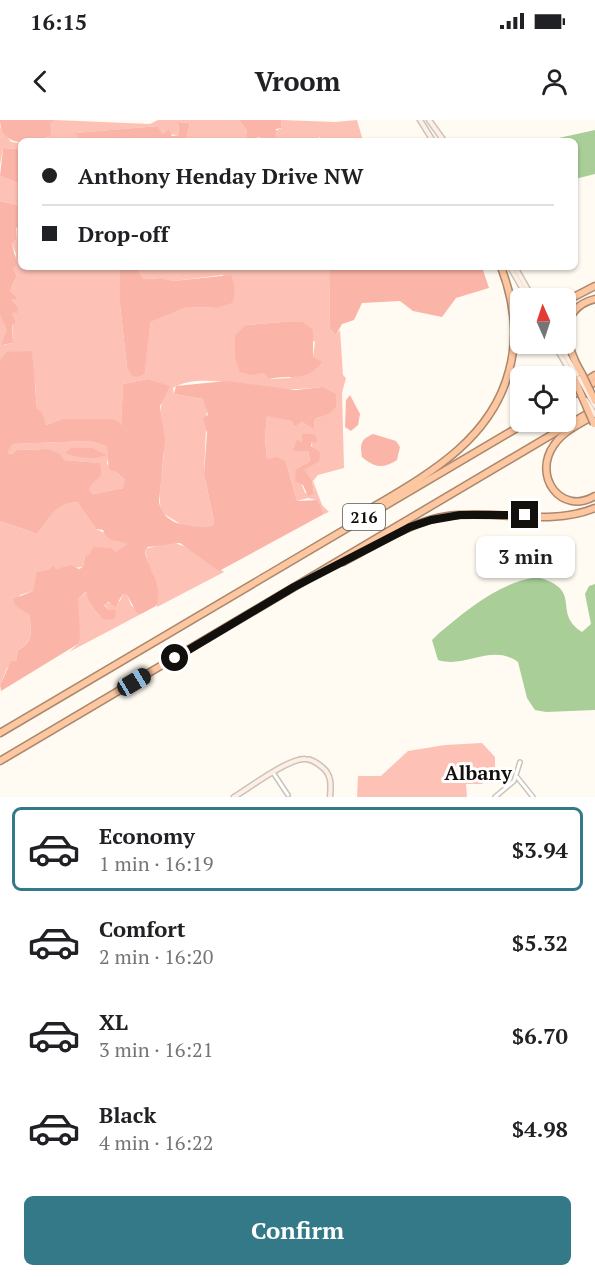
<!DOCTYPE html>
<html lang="en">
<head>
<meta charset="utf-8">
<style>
  body { margin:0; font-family:"PT Serif",serif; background:#f6f6f6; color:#202124; height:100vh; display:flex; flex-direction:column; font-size:22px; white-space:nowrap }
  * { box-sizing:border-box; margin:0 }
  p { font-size:20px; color:#757577 }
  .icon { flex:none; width:33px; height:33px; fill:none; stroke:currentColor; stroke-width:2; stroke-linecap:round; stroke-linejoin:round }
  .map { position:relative; height:677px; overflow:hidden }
  .side { display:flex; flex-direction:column; background:#fff; flex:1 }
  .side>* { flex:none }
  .guide { position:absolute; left:18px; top:18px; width:560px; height:132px; border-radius:9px; box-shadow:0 2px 4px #0004; display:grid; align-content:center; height:132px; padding:0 24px; background:#fff }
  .needle { width:39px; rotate:357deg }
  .controls { position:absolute; left:510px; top:168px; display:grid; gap:12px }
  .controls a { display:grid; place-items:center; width:66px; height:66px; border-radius:9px; background:#fff; box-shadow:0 2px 4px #0004; font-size:30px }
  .end { position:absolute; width:27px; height:27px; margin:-14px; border:8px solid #11100d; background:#fff; box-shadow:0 0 0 3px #fff }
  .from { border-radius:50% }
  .bubble { position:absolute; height:42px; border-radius:9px; background:#fff; box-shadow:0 2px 4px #0004; font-size:20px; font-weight:700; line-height:42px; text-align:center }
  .car { position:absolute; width:18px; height:36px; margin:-18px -9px; border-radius:8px; box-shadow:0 0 4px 2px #0007; background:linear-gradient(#222 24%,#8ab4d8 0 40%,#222 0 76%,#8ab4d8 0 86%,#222 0) }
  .guide b { display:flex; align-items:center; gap:21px; height:57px; font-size:22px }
  .guide b+b { border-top:2px solid #e0e0e0 }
  .guide i { width:15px; height:15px; background:#202124 }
  ul { padding:10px 0 0; list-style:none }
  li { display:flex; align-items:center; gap:18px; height:84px; margin:0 12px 9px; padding:0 12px; border:3px solid transparent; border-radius:9px }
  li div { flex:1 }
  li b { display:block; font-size:22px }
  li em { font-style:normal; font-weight:700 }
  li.selected { border-color:#347988 }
  li>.icon { width:54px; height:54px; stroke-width:1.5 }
  .cta { display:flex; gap:12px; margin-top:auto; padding:12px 24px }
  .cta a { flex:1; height:69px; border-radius:9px; background:#347988; color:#fff; font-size:24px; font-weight:700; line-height:69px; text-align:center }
  .status { display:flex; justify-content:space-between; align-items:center; height:42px; padding:0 30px; background:#fff; direction:ltr }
  .status svg { height:16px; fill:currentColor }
  header { display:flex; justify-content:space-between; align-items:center; height:78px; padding:0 24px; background:#fff; font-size:27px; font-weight:700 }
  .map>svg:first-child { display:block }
  .green { fill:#fdc1b6; fill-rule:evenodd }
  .forest { fill:#fbb5a8; fill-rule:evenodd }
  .water { fill:#a9ce98 }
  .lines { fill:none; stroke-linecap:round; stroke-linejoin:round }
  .street-casing { stroke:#c8c4bc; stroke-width:6 }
  .secondary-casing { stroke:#c8c4bc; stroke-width:7 }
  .highway-casing { stroke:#aa876d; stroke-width:9 }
  .street { stroke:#fff; stroke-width:3 }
  .secondary { stroke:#feeee3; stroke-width:4 }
  .highway { stroke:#fcc7a1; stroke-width:6 }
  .secondary-bridge-casing { stroke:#c8c4bc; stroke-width:7; stroke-linecap:butt }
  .highway-bridge-casing { stroke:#aa876d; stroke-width:9; stroke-linecap:butt }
  .secondary-bridge { stroke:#feeee3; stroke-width:4 }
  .highway-bridge { stroke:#fcc7a1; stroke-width:6 }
  .route { stroke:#11100d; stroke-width:8 }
  .labels { text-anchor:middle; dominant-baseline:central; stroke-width:6; stroke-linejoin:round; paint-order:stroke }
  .shield { fill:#fff; stroke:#585856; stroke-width:1.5 }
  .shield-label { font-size:16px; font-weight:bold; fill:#11100d }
  .neighbourhood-label { font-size:20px; font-weight:bold; fill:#11100d; stroke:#fff }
</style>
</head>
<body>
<div class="status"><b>16:15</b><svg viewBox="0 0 49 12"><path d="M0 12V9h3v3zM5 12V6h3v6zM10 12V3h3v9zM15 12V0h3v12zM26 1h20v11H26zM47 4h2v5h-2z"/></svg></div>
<header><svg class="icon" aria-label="back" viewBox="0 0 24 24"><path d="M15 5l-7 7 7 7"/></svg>Vroom<svg class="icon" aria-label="person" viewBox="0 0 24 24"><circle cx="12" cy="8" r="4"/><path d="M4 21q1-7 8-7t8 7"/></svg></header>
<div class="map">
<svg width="595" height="677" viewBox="0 0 595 677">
  <rect width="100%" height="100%" fill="#fffaf2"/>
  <g class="green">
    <path d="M 55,0 L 150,4 L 158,0 L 239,0 L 247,11 L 247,21 L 186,21 L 190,3 L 178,2 L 179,15 L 163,14 L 158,6 L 76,13 L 82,21 L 35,21 L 47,18 L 50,4 Z"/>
    <path d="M 281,0 L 335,2 L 357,0 L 363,21 L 321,21 L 320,17 L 312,21 L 251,21 L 282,8 Z"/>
    <path d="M 0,7 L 11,22 L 21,23 L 21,29 L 3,28 L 0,45 Z"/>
    <path d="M 0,56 L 21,64 L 21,147 L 120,147 L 120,185 L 127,247 L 145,253 L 149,202 L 188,187 L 217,188 L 223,155 L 173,161 L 162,158 L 144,159 L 138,154 L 139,147 L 329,147 L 330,209 L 336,215 L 340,210 L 343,255 L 346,258 L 342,273 L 344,348 L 318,355 L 313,361 L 322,385 L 329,392 L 324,394 L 316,380 L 308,378 L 297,381 L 286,342 L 267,339 L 265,318 L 267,295 L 291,301 L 295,307 L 302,302 L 314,308 L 315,299 L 320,297 L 322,267 C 305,269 288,270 271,268 C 243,266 198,253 173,268 L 174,274 L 203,279 L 207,286 L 204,354 L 214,401 L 212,406 L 185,407 L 161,392 C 157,368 165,345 164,322 C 164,306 158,291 163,276 L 147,259 L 123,264 L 121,309 C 93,301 75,295 46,305 L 37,289 L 35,263 L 0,240 L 0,196 L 7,206 L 8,215 L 3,221 L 4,225 L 13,223 L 12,195 L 14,191 L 17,194 L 10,171 L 17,155 L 13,149 L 16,134 L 12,124 L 16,120 L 18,85 L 0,81 ZM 283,202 L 315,222 L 313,237 L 290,258 L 269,259 L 262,253 L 246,205 ZM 317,320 L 310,321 L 319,342 L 303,350 L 312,360 L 314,372 L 305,373 L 296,349 L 310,341 L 308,331 L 294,330 L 302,322 Z"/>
    <path d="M 90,321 L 106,326 L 109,331 L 107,344 L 126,361 L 123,368 L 93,374 L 88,370 L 89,366 L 102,355 L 99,343 L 64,340 L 47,329 L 16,330 L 12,334 L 8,333 L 11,324 Z"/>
    <path d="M 77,382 L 96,409 L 129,424 L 116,433 L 85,436 L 83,447 L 57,449 L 33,471 L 20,475 L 16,487 L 29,495 C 32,511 33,521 18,530 L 16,541 L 7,548 L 0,565 L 0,401 L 37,414 C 50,398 55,384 77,382 Z"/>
    <path d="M 171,422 L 190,428 L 224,452 L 157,487 L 145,429 Z"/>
    <path d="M 87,472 L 90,484 L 103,500 L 115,490 L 109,490 L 104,484 L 120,481 L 123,474 L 127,475 L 131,485 L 141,494 L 69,532 L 78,524 L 78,479 Z"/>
    <path d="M 482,623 L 495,637 L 495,653 L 482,664 L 466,664 L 467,677 L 357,677 L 358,656 L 381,656 L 408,631 L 445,625 Z"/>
  </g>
  <g class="forest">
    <path d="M 0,0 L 55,0 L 50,4 L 51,15 C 34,26 0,28 0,0 Z"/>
    <path d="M 239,0 L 281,0 L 282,8 L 276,9 L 275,18 L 259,17 L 247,21 L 247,11 Z"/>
    <path d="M 178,2 L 190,3 L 186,21 L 82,21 L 75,13 L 158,6 L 163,14 L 169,10 L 172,16 L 179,15 Z"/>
    <path d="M 3,28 L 21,29 L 21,64 L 0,56 Z"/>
    <path d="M 0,81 L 18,85 L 21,106 L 16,108 L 16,120 L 12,124 L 17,144 L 13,149 L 17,155 L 10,171 L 17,178 L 12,180 L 18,188 L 17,194 L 14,192 L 12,195 L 16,202 L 12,205 L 13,223 L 2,225 C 5,207 12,217 0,196 Z"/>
    <path d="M 120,147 L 139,147 L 139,154 L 144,159 L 162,158 L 173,161 L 231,155 C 235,166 236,173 232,183 L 217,188 L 188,187 L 150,202 L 145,253 L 138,257 L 132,256 L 127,247 L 120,185 Z"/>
    <path d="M 329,147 L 482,147 L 489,168 L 456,178 L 442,197 L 413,191 L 400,181 L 362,183 L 354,200 L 342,204 L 336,215 L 330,209 Z"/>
    <path d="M 283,202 L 303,202 L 313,210 L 313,237 L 322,242 C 307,263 290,254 269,259 L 262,253 L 252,255 L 240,252 L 235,238 L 235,215 L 246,205 Z"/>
    <path d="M 32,231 L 37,289 L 42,292 L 46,305 L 64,299 L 113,299 L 119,302 L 121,306 L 123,264 L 147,259 L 170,266 L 160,286 L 165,320 L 159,382 C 164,407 191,407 212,406 L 214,401 L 204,354 L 207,313 L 203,298 L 208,295 L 203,279 L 174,274 L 176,266 L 226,261 L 296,270 L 322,267 L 336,274 L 336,287 L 330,293 L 315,299 L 314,309 L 302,302 L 295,307 L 291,301 L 267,296 L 265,318 L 267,339 L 277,337 L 286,342 L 297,381 L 317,380 L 324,394 L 219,451 L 180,423 L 148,427 L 145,430 C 146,448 165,465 156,486 L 141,494 L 137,493 L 127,475 L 123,474 L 115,487 L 109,482 L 104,485 L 109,490 L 116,490 L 115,499 L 103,500 L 90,484 L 86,472 L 78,479 L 80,518 L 78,524 L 1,571 L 0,565 L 11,541 L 16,541 L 18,530 C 33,522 32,511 29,495 L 16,487 L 13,479 L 33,471 L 37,452 L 49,450 L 53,446 L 57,449 L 71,445 L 79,449 L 83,447 L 85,436 L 90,434 L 93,427 L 111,428 L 116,432 L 128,424 C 119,419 108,424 103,410 L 96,409 L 77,382 C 55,384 50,398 37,414 L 0,401 L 0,240 L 7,232 ZM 90,321 L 106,326 C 110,334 106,342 110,350 L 116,352 L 125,360 L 123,368 L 93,374 L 89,370 L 90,366 L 102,355 L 100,343 L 64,340 L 60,334 L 47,329 L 16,330 L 12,334 L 8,333 L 12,324 Z"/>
    <path d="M 350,275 L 360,294 L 358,305 L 351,311 L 345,307 L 346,280 Z"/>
    <path d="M 302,314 L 314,314 L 317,319 L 316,323 L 311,321 L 311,326 L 320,332 L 319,342 L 304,350 L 312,360 L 314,373 L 308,376 L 303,365 L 295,361 L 296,349 L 310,341 L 308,331 L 293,331 L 297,320 L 302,322 Z"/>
    <path d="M 373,314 L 396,321 L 400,327 L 397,340 C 383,349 375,348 362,337 C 360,324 360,320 373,314 Z"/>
    <path d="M 71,328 L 92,328 L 106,335 C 94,341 76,337 65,333 Z"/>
  </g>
  <g class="water">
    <path d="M 595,10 L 595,54 L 575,59 L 574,21 L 545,21 Z"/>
    <path d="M 537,457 C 585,470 551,492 582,512 L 591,504 L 585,474 L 589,466 L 595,464 L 595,590 L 546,592 L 535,590 L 527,578 L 518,542 C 491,523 466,549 438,540 L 432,520 L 438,514 C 468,489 498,463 537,457 Z"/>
  </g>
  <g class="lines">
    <g class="street-casing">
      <g id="street">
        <path d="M 274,654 L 288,675"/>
        <path d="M 517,657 L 533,677"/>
        <path d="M 495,677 L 514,661 L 520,642"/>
      </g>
    </g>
    <g class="secondary-casing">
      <g id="secondary">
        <path d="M 420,0 L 433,21"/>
        <path d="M 429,0 L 444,21"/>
        <path d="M 510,147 L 528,178"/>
        <path d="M 515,147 L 531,175"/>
        <path d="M 554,224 L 574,258"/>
        <path d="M 559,224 L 579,258"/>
        <path d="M 234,677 C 249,668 289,638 305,639 C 312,639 317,643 322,647 C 332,655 331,665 330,677"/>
      </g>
    </g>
    <g class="highway-casing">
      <g id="highway">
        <path d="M 531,175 L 535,178"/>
        <path d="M 566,181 L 595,166"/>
        <path d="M 582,254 C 566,228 556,189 595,179"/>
        <path d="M 566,274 L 595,255"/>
        <path d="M 566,279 L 595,262"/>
        <path d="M 595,295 C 581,303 563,311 554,325 C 532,356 561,396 595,376"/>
        <path d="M 350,401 C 413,362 489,328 509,251 C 519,215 514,181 501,147"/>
        <path d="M 343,442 C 376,425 411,401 448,396 C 496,389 550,407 595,388"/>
        <path d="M 0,613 L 527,302"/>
        <path d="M 0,641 L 595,289"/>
      </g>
    </g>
    <use href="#street" class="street"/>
    <use href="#secondary" class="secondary"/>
    <use href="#highway" class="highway"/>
    <g class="secondary-bridge-casing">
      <g id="secondary-bridge">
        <path d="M 579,258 L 595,286"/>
        <path d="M 586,280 L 595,295"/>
      </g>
    </g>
    <g class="highway-bridge-casing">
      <g id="highway-bridge">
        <path d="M 582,254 L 595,281"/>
        <path d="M 574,258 L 594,304"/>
      </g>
    </g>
    <use href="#secondary-bridge" class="secondary-bridge"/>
    <use href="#highway-bridge" class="highway-bridge"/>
  </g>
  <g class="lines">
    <path class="route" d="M 175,538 L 294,467 L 410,407 L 431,400 L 460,395 L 525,395"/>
  </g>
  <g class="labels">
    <rect class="shield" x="343" y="384" width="42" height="26" rx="4.5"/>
    <g class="shield-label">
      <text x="364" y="397">216</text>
    </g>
    <g class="neighbourhood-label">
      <text x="478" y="652">Albany</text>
    </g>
  </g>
</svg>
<div class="controls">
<a><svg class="needle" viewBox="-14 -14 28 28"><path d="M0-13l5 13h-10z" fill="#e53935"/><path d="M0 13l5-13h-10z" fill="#757577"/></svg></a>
<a><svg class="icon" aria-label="locate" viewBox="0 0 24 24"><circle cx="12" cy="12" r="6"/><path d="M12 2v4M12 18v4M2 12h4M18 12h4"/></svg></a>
</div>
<i class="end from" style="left:175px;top:538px"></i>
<i class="end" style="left:525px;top:395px"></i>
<div class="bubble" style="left:476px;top:416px;width:99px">3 min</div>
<i class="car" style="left:134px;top:562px;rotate:59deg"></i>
<div class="guide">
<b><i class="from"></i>Anthony Henday Drive NW</b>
<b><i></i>Drop-off</b>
</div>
</div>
<section class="side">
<ul>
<li class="selected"><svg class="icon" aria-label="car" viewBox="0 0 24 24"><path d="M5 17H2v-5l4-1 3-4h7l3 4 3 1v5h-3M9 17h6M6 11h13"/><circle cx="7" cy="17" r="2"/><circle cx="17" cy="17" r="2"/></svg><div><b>Economy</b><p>1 min · 16:19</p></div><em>$3.94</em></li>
<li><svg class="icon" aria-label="car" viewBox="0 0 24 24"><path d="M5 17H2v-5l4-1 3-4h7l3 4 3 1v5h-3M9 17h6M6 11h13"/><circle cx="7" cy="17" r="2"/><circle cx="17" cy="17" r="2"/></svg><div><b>Comfort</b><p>2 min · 16:20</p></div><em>$5.32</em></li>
<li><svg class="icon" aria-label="car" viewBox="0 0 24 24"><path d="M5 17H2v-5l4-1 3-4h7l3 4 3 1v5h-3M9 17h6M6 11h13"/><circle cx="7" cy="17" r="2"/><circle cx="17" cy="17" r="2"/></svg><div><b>XL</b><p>3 min · 16:21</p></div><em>$6.70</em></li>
<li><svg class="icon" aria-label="car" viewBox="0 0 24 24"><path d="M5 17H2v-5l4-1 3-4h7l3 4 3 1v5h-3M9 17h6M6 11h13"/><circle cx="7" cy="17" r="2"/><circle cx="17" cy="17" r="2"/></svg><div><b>Black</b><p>4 min · 16:22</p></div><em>$4.98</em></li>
</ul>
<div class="cta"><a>Confirm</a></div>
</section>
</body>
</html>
